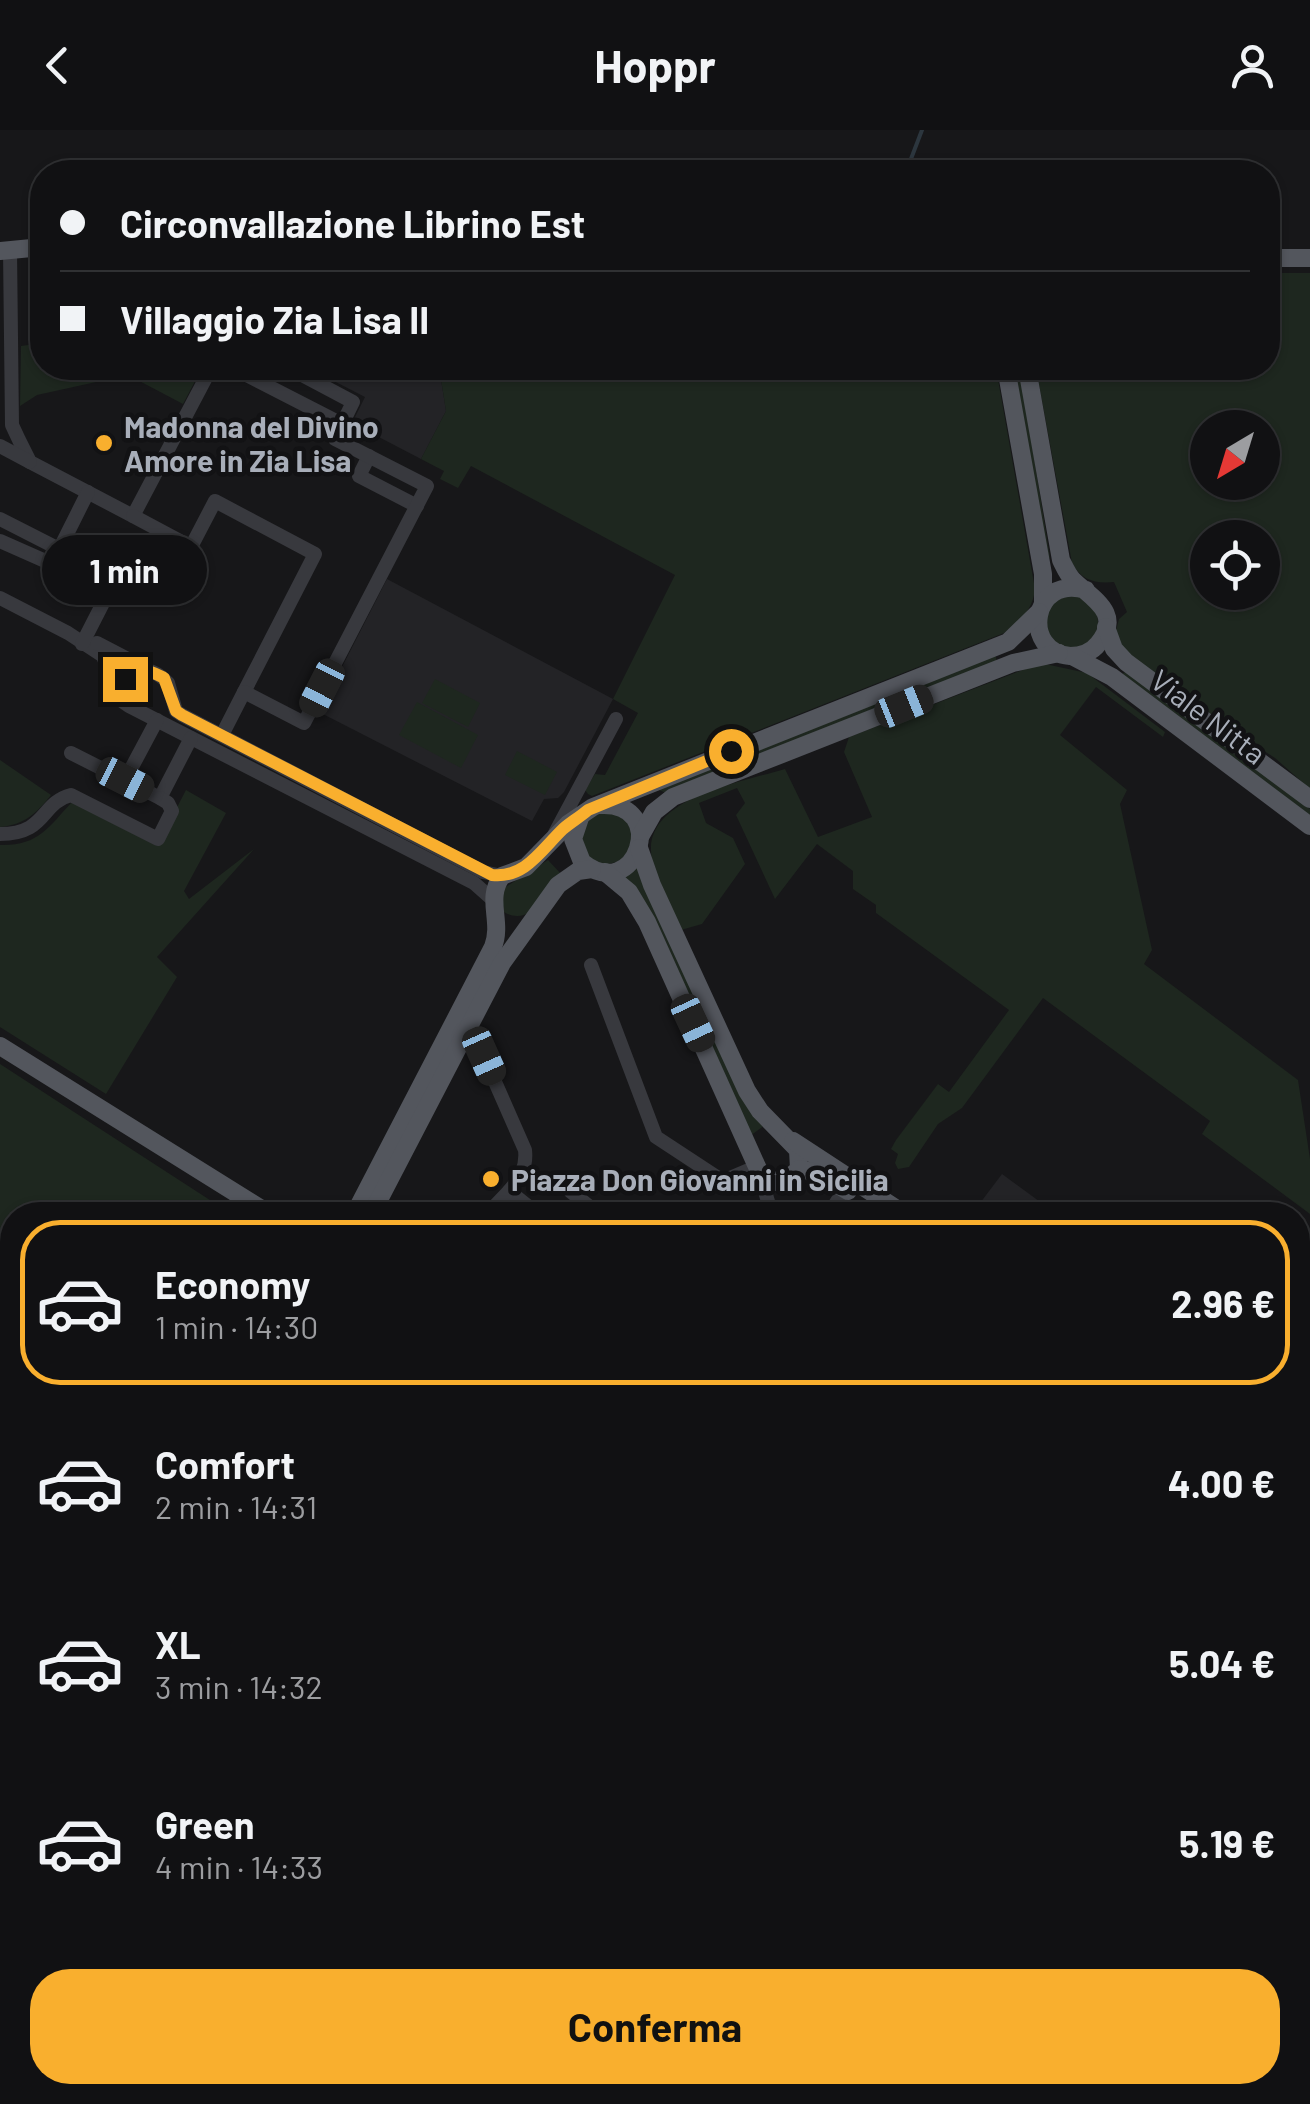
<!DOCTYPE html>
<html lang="it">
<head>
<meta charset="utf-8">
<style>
  body { margin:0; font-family:Barlow,sans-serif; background:#1a1a1c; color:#f1f3f6; height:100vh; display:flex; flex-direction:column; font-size:38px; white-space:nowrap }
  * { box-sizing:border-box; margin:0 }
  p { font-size:32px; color:#9c9da0 }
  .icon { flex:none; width:55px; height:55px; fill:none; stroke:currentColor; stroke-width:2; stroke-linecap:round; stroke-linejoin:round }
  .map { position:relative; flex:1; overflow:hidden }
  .details { position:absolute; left:0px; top:1072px; width:1310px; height:902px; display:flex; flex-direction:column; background:#111113; border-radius:40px 40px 0 0; box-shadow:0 2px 8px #0004,0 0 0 2px #303133 }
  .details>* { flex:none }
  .guide { position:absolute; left:30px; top:30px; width:1250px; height:220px; border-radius:40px; box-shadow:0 2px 8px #0004,0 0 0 2px #303133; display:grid; align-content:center; height:220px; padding:0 30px; background:#111113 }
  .needle { width:65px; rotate:218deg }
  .fabs { position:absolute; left:1190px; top:280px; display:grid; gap:20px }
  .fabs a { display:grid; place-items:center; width:90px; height:90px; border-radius:50%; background:#111113; box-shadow:0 2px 8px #0004,0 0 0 2px #303133; font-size:50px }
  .end { position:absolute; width:45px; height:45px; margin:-22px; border:12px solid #f9af2e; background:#111; box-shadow:0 0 0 5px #111 }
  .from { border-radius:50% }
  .bubble { position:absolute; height:70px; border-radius:35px; background:#111113; box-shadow:0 2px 8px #0004,0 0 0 2px #303133; font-size:32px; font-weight:700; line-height:70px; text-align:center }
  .car { position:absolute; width:30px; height:60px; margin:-30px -15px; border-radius:12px; box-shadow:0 0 8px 2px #0007; background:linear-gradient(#222 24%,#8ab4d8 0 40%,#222 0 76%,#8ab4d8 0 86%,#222 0) }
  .guide b { display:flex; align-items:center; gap:35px; height:95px; font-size:38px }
  .guide b+b { border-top:2px solid #303133 }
  .guide i { width:25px; height:25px; background:#f1f3f6 }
  ul { padding:18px 0 0; list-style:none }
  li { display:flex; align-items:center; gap:30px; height:165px; margin:0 20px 15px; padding:0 10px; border:5px solid transparent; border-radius:40px }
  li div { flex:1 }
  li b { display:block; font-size:38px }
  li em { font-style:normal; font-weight:700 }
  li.active { border-color:#f9af2e }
  li>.icon { width:90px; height:90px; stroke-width:1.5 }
  .button { display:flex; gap:20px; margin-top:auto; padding:20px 30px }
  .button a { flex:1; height:115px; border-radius:40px; background:#f9af2e; color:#111; font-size:40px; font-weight:700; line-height:115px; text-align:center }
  header { display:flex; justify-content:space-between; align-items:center; height:130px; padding:0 30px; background:#111113; font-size:45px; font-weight:700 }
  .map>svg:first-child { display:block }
  .built { fill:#232326 }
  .green { fill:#1e271f; fill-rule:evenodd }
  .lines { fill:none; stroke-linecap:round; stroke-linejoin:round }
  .stream { stroke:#2c363e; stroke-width:4 }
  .minor { stroke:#38393e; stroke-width:14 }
  .major { stroke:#53565d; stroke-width:18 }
  .route { stroke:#f9af2e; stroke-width:12 }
  .poi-dot { fill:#f9af2e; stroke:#121214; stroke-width:4 }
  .labels { text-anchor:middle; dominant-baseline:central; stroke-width:9; stroke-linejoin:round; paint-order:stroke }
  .poi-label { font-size:30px; font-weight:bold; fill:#a8aeb9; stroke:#121214; text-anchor:start }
  .street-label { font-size:30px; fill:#a8aeb9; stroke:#121214 }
</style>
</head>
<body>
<header><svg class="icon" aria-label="back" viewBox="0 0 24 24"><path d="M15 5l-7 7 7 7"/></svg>Hoppr<svg class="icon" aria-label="person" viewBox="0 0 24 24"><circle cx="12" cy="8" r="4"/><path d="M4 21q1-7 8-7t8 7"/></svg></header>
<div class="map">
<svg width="1310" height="1974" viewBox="0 0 1310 1974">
  <rect width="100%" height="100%" fill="#171719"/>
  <g class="built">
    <path d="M 336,238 L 430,238 L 440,243 L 446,281 L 421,329 L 352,293 L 365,267 L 330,249 Z"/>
    <path d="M 387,449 L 613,569 L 564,662 L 558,668 L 544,669 L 532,691 L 319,582 Z"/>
    <path d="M 1002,1044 L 1058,1085 L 971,1085 Z"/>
    <path d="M 840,1962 L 955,1963 L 974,1974 L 839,1974 Z"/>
  </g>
  <g class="green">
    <path d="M 1268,143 L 1310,143 L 1310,659 L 1275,628 L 1223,595 L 1123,519 L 1115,504 L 1119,489 L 1127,482 L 1114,452 C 1095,454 1081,450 1072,433 L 1036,238 L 1268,238 ZM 1208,298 L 1262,298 L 1262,352 L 1208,352 ZM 1208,408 L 1262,408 L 1262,462 L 1208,462 Z"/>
    <path d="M 42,213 L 42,238 L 202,238 L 183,274 L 128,245 L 37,265 L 20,276 L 21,216 Z"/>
    <path d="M 430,238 L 996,238 L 1035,459 C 1033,480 1020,491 1004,503 L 592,666 L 588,664 L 585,660 L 595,644 L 605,645 L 638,583 L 613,569 L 675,445 L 471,336 L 458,358 L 440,349 L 444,341 L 421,329 L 446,281 L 440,243 Z"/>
    <path d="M 1012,238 L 1020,238 L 1050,428 L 1048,427 Z"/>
    <circle cx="1072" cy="492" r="26"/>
    <path d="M 995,525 L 997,531 L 666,663 L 659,660 L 660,657 Z"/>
    <path d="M 1045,534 L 1087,543 L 1165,602 L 1163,607 L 1096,557 L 1060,605 L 1127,660 L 1120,674 L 1152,820 L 1144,834 L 1298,950 L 1310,1029 L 1310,1084 L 1202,1004 L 1210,991 L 1043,868 L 962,978 L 938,994 L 909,1037 L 898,1039 L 895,1033 L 898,1024 L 891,1019 L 896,1010 L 938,954 L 949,962 L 1009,880 L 876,783 L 876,775 L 853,759 L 853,741 L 817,714 L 775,769 L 736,685 L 745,673 L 737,658 L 699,673 L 706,693 L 733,708 L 745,734 L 702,794 L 681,800 C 671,776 650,745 651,718 C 652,666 746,651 785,639 L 818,707 L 872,687 L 844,622 L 849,607 L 1033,536 Z"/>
    <path d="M 1125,542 L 1310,679 L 1310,689 L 1122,544 Z"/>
    <path d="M 435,549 L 480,573 L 468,597 L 422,573 Z"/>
    <path d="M 417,572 L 478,605 L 461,638 L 399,605 Z"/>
    <path d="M 517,621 L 557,642 L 545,665 L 505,645 Z"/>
    <path d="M 0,630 L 51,665 C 37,683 24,695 0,697 Z"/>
    <path d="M 186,660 L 226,683 L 184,761 L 189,769 L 254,719 L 157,827 L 177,847 L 106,964 L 0,897 L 0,715 C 38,716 48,698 72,672 L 157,716 Z"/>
    <circle cx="606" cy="708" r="26"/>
    <path d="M 548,730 L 562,745 C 547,763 530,798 504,782 L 501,760 Z"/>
    <path d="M 638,736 L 765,995 L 750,1006 L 623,748 Z"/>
    <path d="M 0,934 L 233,1085 L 12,1085 L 12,1962 L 110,1963 L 111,1974 L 0,1974 Z"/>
    <path d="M 1043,1963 L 1213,1963 L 1210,1967 L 1214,1974 L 1035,1974 Z"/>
  </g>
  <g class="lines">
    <path class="stream" d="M 906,42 L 922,0"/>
    <g class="minor">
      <path d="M 10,120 L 12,295 L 19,310 L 30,332 L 133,386 L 211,238"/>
      <path d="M 233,238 L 342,294"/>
      <path d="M 0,316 L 30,332"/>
      <path d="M 369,326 L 359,346 L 417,376"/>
      <path d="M 133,386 L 191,417 L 215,371 L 315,424 L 244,562"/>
      <path d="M 0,389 L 59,419"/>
      <path d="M 0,411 L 52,434 L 88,362"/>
      <path d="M 0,468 L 68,503 L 103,526 L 119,569 L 129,576 L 474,753 L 492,769"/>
      <path d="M 97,513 L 145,538"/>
      <path d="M 82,514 L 124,432 L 170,455 L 191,417"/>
      <path d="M 124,571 L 125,549 C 138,534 155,539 168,553 L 176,581 L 182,585 L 483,742 L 502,746"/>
      <path d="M 222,605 L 244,562 L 304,593 L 427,356 L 335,309 L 353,272 L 289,238"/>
      <path d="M 71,623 L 160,668 L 191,608"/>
      <path d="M 125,650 L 157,590"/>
      <path d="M 555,703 L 616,589"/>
      <path d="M 0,704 C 47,704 40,673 71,665 L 158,709 L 172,681 L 168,673 L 160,668"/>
      <path d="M 591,835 L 656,1007 L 723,1051 L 756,1037"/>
      <path d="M 470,895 L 525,1020 C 527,1037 520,1048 509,1061 L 539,1085"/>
      <path d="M 759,1041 L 772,1085"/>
      <path d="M 570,1061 L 600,1085"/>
      <path d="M 460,1085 L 489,1082 L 509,1061"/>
      <path d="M 828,1085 L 845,1059"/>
      <path d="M 517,1974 L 520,1962"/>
      <path d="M 702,1974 L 702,1962"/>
      <path d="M 828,1974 L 828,1962"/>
    </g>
    <g class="major">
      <path d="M 0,121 L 42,117"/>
      <path d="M 1268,128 L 1310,128"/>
      <path d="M 1006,238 L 1043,444 L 1043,474"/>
      <path d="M 1027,238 L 1061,430 C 1065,438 1068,445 1073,450 C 1091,468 1124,483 1098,514 C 1092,522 1081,526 1070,526 C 1021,522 1031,444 1086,460"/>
      <path d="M 1106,497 L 1114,519 L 1126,532 L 1310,669"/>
      <path d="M 1072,526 L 1112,547 L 1310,696"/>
      <path d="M 580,688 L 573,709 L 582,732 C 636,776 671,671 600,675"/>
      <path d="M 641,705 L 654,682 L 673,667 L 1013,533 L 1059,523"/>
      <path d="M 605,742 L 629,762 L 647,792 L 759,1041 L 775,1052 L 788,1049 L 799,1039 L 798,1020 L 760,981 L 747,961 L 652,755 L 639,718"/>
      <path d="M 0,916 L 271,1085"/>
      <path d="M 793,1011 L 906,1085"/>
      <path d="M 799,1039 L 818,1043 L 848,1061"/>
      <path d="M 354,1085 L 493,817 C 503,791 485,769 502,746 L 526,737 L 568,694 L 593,677 L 1008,512 L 1039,482"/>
      <path d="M 371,1085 L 502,833 L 558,755 L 578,741 L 592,739"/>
      <path d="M 290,1962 L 295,1974"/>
      <path d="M 307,1962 L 312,1974"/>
      <path d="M 997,1974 L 1005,1962"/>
      <path d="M 1022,1974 L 1030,1962"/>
    </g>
  </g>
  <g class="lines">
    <path class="route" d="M 125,549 C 138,534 148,540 164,548 L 176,581 L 182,585 L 492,745 C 525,749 542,719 563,699 C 571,692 580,687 588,680 L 731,621"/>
  </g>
  <g class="poi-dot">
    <circle cx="104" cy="313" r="10"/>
    <circle cx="491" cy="1049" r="10"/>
  </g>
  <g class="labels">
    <g class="poi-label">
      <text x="124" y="296">Madonna del Divino<tspan x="124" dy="34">Amore in Zia Lisa</tspan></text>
      <text x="511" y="1049">Piazza Don Giovanni in Sicilia</text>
    </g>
    <g class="street-label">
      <text transform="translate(1209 586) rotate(37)">Viale Nitta</text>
    </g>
  </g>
</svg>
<div class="fabs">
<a><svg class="needle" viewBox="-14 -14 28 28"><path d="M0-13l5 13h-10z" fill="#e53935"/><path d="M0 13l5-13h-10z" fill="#9c9da0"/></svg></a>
<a><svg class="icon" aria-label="locate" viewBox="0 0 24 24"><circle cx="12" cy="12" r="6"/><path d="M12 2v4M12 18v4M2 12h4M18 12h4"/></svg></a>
</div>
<i class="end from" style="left:731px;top:621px"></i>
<i class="end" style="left:125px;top:549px"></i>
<div class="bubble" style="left:42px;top:405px;width:165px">1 min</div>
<i class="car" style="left:322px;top:558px;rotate:207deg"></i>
<i class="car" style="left:904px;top:576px;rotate:68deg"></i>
<i class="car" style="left:125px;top:650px;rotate:117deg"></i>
<i class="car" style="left:693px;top:893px;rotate:155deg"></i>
<i class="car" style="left:484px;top:926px;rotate:156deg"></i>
<div class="guide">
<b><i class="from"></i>Circonvallazione Librino Est</b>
<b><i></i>Villaggio Zia Lisa II</b>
</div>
<section class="details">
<ul>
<li class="active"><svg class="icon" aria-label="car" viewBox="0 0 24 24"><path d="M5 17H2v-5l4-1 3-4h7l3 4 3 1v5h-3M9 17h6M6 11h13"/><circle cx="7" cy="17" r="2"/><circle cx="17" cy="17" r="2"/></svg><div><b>Economy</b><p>1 min · 14:30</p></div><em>2.96 €</em></li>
<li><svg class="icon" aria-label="car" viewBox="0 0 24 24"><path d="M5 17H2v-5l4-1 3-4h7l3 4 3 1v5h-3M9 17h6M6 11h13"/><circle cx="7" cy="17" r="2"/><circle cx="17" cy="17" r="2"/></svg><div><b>Comfort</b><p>2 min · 14:31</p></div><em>4.00 €</em></li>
<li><svg class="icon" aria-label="car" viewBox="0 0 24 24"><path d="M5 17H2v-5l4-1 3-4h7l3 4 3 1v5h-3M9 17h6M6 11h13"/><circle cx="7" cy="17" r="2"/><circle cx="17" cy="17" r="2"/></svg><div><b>XL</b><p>3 min · 14:32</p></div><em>5.04 €</em></li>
<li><svg class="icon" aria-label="car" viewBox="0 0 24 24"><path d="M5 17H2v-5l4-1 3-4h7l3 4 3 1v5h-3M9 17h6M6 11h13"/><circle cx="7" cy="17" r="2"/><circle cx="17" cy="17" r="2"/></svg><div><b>Green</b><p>4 min · 14:33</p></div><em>5.19 €</em></li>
</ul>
<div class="button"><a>Conferma</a></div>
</section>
</div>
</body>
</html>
